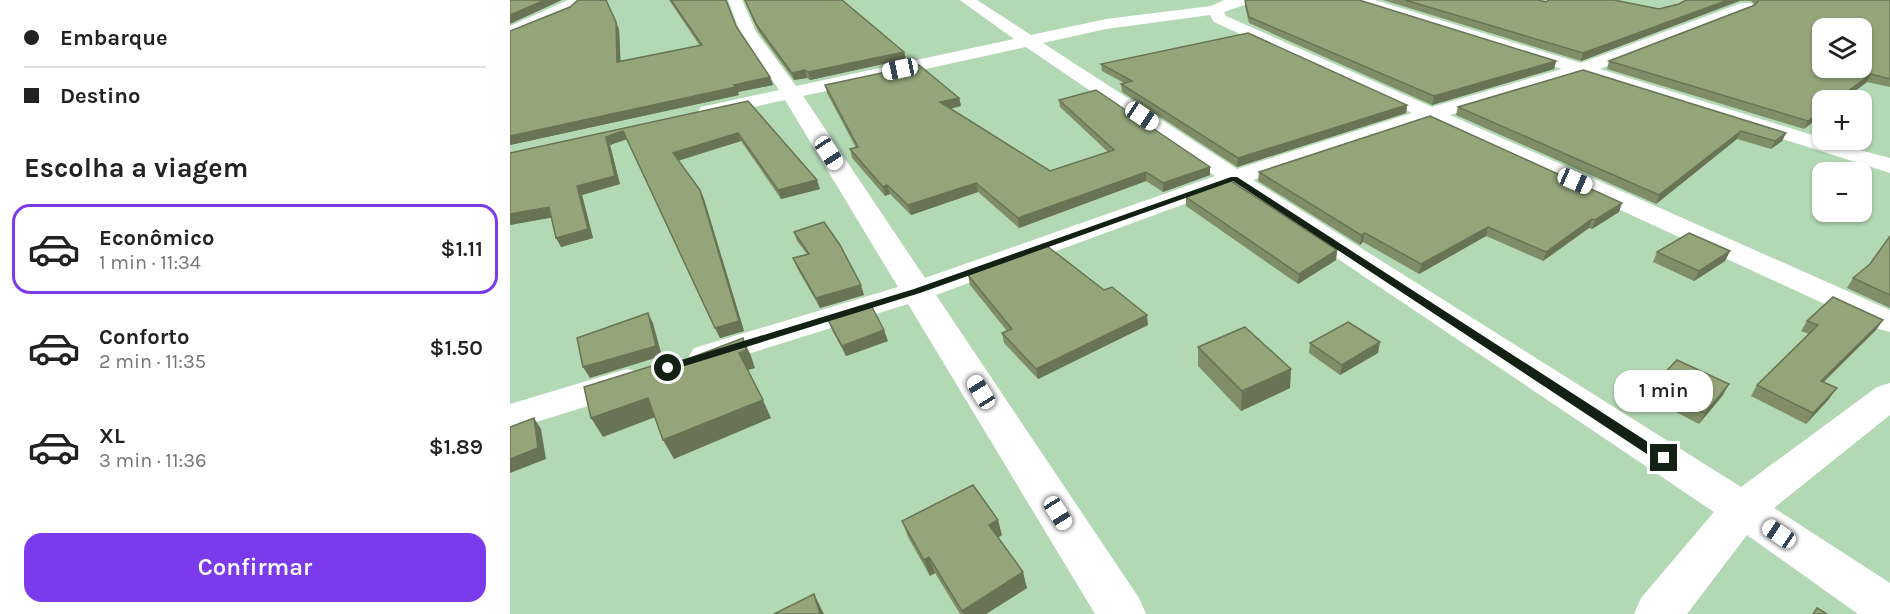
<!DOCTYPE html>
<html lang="pt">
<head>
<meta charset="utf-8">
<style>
  body { margin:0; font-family:Karla,sans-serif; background:#f2f2f2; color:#222; height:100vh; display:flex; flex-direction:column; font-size:22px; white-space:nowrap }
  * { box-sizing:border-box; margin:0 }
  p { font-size:20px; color:#767676 }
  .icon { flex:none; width:33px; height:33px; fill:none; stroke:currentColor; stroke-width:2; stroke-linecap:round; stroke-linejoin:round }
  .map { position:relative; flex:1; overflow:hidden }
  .details { display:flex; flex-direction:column; background:#fff; width:510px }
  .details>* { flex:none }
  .guide { display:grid; align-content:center; height:132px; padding:0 24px; background:#fff }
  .fabs { position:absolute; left:1302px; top:18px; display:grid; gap:12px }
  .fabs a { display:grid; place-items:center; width:60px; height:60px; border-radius:12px; background:#fff; box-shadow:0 2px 4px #0004; font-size:30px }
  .end { position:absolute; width:27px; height:27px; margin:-14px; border:8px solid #132114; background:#fff; box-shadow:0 0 0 3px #fff }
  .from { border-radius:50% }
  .bubble { position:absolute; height:42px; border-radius:18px; background:#fff; box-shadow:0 2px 4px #0004; font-size:20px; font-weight:600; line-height:42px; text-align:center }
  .car { position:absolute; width:18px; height:36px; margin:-18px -9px; border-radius:8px; box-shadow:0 0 4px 2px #0007; background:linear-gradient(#fff 24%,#345 0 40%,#fff 0 76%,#345 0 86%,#fff 0) }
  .guide b { display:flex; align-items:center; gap:21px; height:57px; font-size:22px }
  .guide b+b { border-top:2px solid #e0e0e0 }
  .guide i { width:15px; height:15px; background:#222 }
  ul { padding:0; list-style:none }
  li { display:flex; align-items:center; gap:18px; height:90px; margin:0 12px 9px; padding:0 12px; border:3px solid transparent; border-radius:18px }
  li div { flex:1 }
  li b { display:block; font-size:22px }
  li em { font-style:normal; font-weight:600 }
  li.selected { border-color:#7c3aed }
  li>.icon { width:54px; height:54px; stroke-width:1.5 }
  h2 { padding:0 24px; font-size:27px; line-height:72px }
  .action { display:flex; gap:12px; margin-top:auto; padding:12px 24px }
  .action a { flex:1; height:69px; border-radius:18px; background:#7c3aed; color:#fff; font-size:24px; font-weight:600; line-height:69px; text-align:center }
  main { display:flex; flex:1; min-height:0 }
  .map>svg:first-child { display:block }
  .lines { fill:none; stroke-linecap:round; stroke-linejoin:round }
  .minor { fill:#fff; fill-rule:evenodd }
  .wall { fill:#7f8e68 }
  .shaded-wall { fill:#687455 }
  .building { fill:#94a579; stroke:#687455; stroke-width:1.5; fill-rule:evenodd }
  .route { fill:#132114 }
</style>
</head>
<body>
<main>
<section class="details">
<div class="guide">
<b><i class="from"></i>Embarque</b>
<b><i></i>Destino</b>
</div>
<h2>Escolha a viagem</h2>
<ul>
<li class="selected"><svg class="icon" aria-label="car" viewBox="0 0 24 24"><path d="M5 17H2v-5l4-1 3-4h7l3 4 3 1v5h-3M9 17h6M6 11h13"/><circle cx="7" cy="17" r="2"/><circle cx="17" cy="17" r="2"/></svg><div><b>Econômico</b><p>1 min · 11:34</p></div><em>$1.11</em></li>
<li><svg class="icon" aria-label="car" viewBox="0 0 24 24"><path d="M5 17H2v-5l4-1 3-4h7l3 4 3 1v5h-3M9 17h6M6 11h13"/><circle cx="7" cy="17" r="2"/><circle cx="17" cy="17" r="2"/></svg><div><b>Conforto</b><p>2 min · 11:35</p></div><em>$1.50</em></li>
<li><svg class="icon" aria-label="car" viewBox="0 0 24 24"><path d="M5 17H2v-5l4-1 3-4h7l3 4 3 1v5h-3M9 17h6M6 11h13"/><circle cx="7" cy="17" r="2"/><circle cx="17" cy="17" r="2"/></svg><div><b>XL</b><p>3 min · 11:36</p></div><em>$1.89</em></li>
</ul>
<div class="action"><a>Confirmar</a></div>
</section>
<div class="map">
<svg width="1380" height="614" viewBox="0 0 1380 614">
  <rect width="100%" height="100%" fill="#b3d9b4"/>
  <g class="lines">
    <g class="minor">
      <path d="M 58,0 L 75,0 L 62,11 L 0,37 L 0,26 Z"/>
      <path d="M 218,0 L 232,0 L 246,32 L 286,86 L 504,39 L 450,0 L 467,0 L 521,35 L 596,19 L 701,6 L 714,0 L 742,0 L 740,3 L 714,12 L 716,16 L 922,107 L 1052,69 L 845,3 L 843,0 L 865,0 L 1071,63 L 1231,3 L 1241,3 L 1244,6 L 1241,9 L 1090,69 L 1312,138 L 1312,140 L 1380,158 L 1380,173 L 1071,75 L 940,115 L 1380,310 L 1380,332 L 1369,329 L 919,122 L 743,180 L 1231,487 L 1367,387 L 1380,383 L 1380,415 L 1264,508 L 1380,583 L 1380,614 L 1348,614 L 1237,535 L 1177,614 L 1124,614 L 1131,598 L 1204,512 L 721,187 L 426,295 L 629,598 L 636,614 L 585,614 L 398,304 L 196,367 L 184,364 L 179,356 L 184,348 L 388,287 L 275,100 L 198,117 L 191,115 L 188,111 L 191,107 L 269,90 L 230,32 ZM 700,15 L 704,22 L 902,113 L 727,169 L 533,43 L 596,29 ZM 516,47 L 705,176 L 415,278 L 293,96 Z"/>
      <path d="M 117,369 L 130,372 L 135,381 L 130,390 L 0,430 L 0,404 Z"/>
    </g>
  </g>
  <g class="wall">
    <path d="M 159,0 L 216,0 L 226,26 L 260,77 L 263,85 L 228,92 L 229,95 L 0,145 L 0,31 L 109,29 L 110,61 L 190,46 Z"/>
    <path d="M 234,0 L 332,0 L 394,52 L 396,59 L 300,80 L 297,78 L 284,80 L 248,31 Z"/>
    <path d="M 873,0 L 1028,0 L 1036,2 L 1149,9 L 1169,4 L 1176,0 L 1380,0 L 1380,87 L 1357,82 L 1333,100 L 1312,100 L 1294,129 L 1097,69 L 1099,61 L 1245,5 L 1241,1 L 1230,1 L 1071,61 Z"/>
    <path d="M 735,1 L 1046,61 L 1044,69 L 922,105 L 739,23 L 735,7 Z"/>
    <path d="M 591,64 L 897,105 L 896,113 L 727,167 L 612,92 L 611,84 L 614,83 L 592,71 Z"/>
    <path d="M 315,85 L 449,98 L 451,106 L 440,109 L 540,171 L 598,152 L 550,107 L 549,100 L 700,167 L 700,175 L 653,192 L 636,181 L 509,228 L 468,192 L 401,215 L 380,194 L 375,196 L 342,158 L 340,149 L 346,148 L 317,93 Z"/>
    <path d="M 238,101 L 310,189 L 271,199 L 231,141 L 168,161 L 190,190 L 194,199 L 234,331 L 210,338 L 117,139 L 100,145 L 110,184 L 72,195 L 83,238 L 51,247 L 41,217 L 0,225 L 0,153 Z"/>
    <path d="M 948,107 L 1276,133 L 1272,141 L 1261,149 L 1227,139 L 1146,204 L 946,115 Z"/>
    <path d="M 749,172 L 1109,212 L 1082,229 L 1079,228 L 1033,261 L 976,236 L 909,274 L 853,242 L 850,245 L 748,181 Z"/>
    <path d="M 676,197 L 827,250 L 826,260 L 788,284 L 676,206 Z"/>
    <path d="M 284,232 L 354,295 L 310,308 L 287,268 L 283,258 L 297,254 L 287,241 Z"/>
    <path d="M 1380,236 L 1380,308 L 1337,288 L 1343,278 L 1360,264 Z"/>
    <path d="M 1220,251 L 1215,261 L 1184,281 L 1143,262 L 1147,252 Z"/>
    <path d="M 458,275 L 594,290 L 638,325 L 528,379 L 494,343 L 492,333 L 497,331 L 460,285 Z"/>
    <path d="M 318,320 L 378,341 L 336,356 L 322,330 Z"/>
    <path d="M 1373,320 L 1366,330 L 1314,382 L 1319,399 L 1296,424 L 1241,396 L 1247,385 L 1299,334 L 1291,331 L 1297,321 Z"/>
    <path d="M 800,343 L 868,353 L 830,375 L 799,353 Z"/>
    <path d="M 688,347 L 780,388 L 731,411 L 688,366 Z"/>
    <path d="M 1142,386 L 1213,395 L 1189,424 L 1137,397 Z"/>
    <path d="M 392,521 L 492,535 L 488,538 L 517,588 L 476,614 L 450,614 L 425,573 L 420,576 L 398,537 Z"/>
  </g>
  <g class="shaded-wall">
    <path d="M 35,0 L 52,0 L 0,24 L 0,15 Z"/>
    <path d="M 1218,0 L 1231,0 L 1071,61 L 1073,53 Z"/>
    <path d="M 106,22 L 109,29 L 111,69 L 107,62 Z"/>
    <path d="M 394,52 L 396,59 L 300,80 L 298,72 Z"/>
    <path d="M 1046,61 L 1044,69 L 922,105 L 924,96 Z"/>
    <path d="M 295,70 L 297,78 L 284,80 L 282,73 Z"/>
    <path d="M 1361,74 L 1357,82 L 1333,100 L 1326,100 Z"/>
    <path d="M 260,77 L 263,85 L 228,92 L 229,95 L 0,145 L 0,136 Z"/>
    <path d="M 449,98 L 451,106 L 432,110 L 430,102 Z"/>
    <path d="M 897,105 L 896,113 L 727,167 L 728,158 Z"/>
    <path d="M 1312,110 L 1312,115 L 1294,129 L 1298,121 Z"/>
    <path d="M 113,131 L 117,139 L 100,145 L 110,184 L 72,195 L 83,238 L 51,247 L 46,238 L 67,186 L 96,137 Z"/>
    <path d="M 1231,131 L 1227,139 L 1146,204 L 1149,195 Z"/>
    <path d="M 228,133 L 231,141 L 166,161 L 163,153 Z"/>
    <path d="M 1276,133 L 1272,141 L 1261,149 L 1265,141 Z"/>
    <path d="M 700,167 L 700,175 L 653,192 L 653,183 Z"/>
    <path d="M 636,172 L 636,181 L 509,228 L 508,218 Z"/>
    <path d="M 307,180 L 310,189 L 271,199 L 268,190 Z"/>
    <path d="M 466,183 L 468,192 L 401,215 L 398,205 Z"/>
    <path d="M 377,185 L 380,194 L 375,196 L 373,187 Z"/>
    <path d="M 190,190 L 194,199 L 234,331 L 210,338 L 205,328 Z"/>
    <path d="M 1112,203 L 1109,212 L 1082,229 L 1085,220 Z"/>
    <path d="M 39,207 L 45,217 L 0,225 L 0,214 Z"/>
    <path d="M 1082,219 L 1079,228 L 1033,261 L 1036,252 Z"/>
    <path d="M 978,227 L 976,236 L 909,274 L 911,264 Z"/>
    <path d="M 855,233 L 853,242 L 850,245 L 851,235 Z"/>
    <path d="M 827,250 L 826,260 L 788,284 L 789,274 Z"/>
    <path d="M 1220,251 L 1215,261 L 1184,281 L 1189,271 Z"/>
    <path d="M 351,285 L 354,295 L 310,308 L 306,298 Z"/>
    <path d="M 138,313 L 143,323 L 152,356 L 80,378 L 73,367 Z"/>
    <path d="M 637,315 L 638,325 L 528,379 L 526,369 Z"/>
    <path d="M 1373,320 L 1366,330 L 1304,391 L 1311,381 Z"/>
    <path d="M 374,330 L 378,341 L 336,356 L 332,346 Z"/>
    <path d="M 233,338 L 241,356 L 245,368 L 238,370 L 229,353 Z"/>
    <path d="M 870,342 L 868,353 L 830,375 L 832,365 Z"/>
    <path d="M 781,369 L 780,388 L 731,411 L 732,391 Z"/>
    <path d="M 1219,384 L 1213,395 L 1189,424 L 1195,413 Z"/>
    <path d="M 1327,388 L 1319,399 L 1296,424 L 1303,413 Z"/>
    <path d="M 138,398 L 148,416 L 93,437 L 81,418 Z"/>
    <path d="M 253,400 L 261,418 L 164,459 L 153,440 Z"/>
    <path d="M 24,418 L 31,429 L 36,459 L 0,473 L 0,459 Z"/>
    <path d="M 488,520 L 492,535 L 483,540 L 479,525 Z"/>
    <path d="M 419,557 L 425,573 L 420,576 L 414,560 Z"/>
    <path d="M 513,572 L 517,588 L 476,614 L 453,614 L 452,611 Z"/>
    <path d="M 304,594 L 314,614 L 310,614 Z"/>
  </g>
  <g class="building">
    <path d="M 0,0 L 35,0 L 0,15 Z"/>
    <path d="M 68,0 L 96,0 L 106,22 L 107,62 L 192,45 L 161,0 L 216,0 L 226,26 L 260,77 L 224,85 L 226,87 L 0,136 L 0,31 L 60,7 Z"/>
    <path d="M 235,0 L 332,0 L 394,52 L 298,72 L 295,70 L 282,73 L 246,24 Z"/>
    <path d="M 738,0 L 849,0 L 1046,61 L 924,96 L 739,17 L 735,1 Z"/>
    <path d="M 895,0 L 1028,0 L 1036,2 L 1039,0 L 1104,0 L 1149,9 L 1169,4 L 1176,0 L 1218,0 L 1073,53 Z"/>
    <path d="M 1249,0 L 1380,0 L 1380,79 L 1361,74 L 1326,100 L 1312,100 L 1312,110 L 1298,121 L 1099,61 L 1245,5 ZM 1312,28 L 1352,28 L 1352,68 L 1312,68 Z"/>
    <path d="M 738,33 L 897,105 L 728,158 L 611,84 L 622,81 L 591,64 Z"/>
    <path d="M 409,65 L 449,98 L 430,102 L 540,171 L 604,150 L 549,100 L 586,90 L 700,167 L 653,183 L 636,172 L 508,218 L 466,183 L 398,205 L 377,185 L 373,187 L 340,149 L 348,147 L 315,85 Z"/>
    <path d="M 1073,70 L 1276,133 L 1265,141 L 1231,131 L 1149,195 L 948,107 Z"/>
    <path d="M 238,101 L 307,180 L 268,190 L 228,133 L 163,153 L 190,190 L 229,321 L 205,328 L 113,131 L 96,137 L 105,176 L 67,186 L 78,229 L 46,238 L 39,207 L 0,214 L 0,153 Z"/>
    <path d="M 920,116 L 1112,203 L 1085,220 L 1082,219 L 1036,252 L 978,227 L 911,264 L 855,233 L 851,235 L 749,172 Z"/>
    <path d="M 721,181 L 827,250 L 789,274 L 676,197 Z"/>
    <path d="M 314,222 L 330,245 L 351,285 L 306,298 L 283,258 L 299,254 L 284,232 Z"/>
    <path d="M 1179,233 L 1220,251 L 1189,271 L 1147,252 Z"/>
    <path d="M 1380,236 L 1380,295 L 1343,278 L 1360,264 Z"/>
    <path d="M 537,246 L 594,290 L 602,287 L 637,315 L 526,369 L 492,333 L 502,329 L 458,275 Z"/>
    <path d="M 1323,297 L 1373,320 L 1311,381 L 1327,388 L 1303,413 L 1247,385 L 1308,325 L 1297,321 Z"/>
    <path d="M 362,307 L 374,330 L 332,346 L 318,320 Z"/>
    <path d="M 138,313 L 146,346 L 73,367 L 67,338 Z"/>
    <path d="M 838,322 L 870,342 L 832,365 L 800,343 Z"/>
    <path d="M 735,327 L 781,369 L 732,391 L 688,347 Z"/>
    <path d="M 233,338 L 236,350 L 229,353 L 253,400 L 153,440 L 138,398 L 81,418 L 74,387 L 148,364 L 149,370 Z"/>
    <path d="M 1167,360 L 1219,384 L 1195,413 L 1142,386 Z"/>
    <path d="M 24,418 L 28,448 L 0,459 L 0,427 Z"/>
    <path d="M 463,485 L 488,520 L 479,525 L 513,572 L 452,611 L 419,557 L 414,560 L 392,521 Z"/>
    <path d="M 304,594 L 310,614 L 264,614 Z"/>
    <path d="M 1307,608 L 1317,614 L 1303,614 Z"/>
  </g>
  <path class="route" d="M 721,177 L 727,177 L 1158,455 L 1160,458 L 1158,462 L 1149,462 L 723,181 L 410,293 L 162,370 L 155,370 L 153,368 L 155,365 L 404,289 Z"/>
</svg>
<div class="fabs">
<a><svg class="icon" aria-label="layers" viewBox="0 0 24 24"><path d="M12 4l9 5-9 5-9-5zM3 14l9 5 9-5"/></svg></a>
<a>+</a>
<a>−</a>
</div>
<i class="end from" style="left:158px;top:368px"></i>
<i class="end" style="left:1154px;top:458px"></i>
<div class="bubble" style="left:1104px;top:370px;width:99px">1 min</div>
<i class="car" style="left:390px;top:69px;rotate:258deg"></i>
<i class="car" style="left:632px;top:116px;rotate:124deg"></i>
<i class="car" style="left:319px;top:153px;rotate:147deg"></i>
<i class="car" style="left:1065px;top:181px;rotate:114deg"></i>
<i class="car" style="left:471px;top:392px;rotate:328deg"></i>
<i class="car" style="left:548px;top:513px;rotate:148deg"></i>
<i class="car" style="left:1269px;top:534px;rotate:304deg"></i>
</div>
</main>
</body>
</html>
